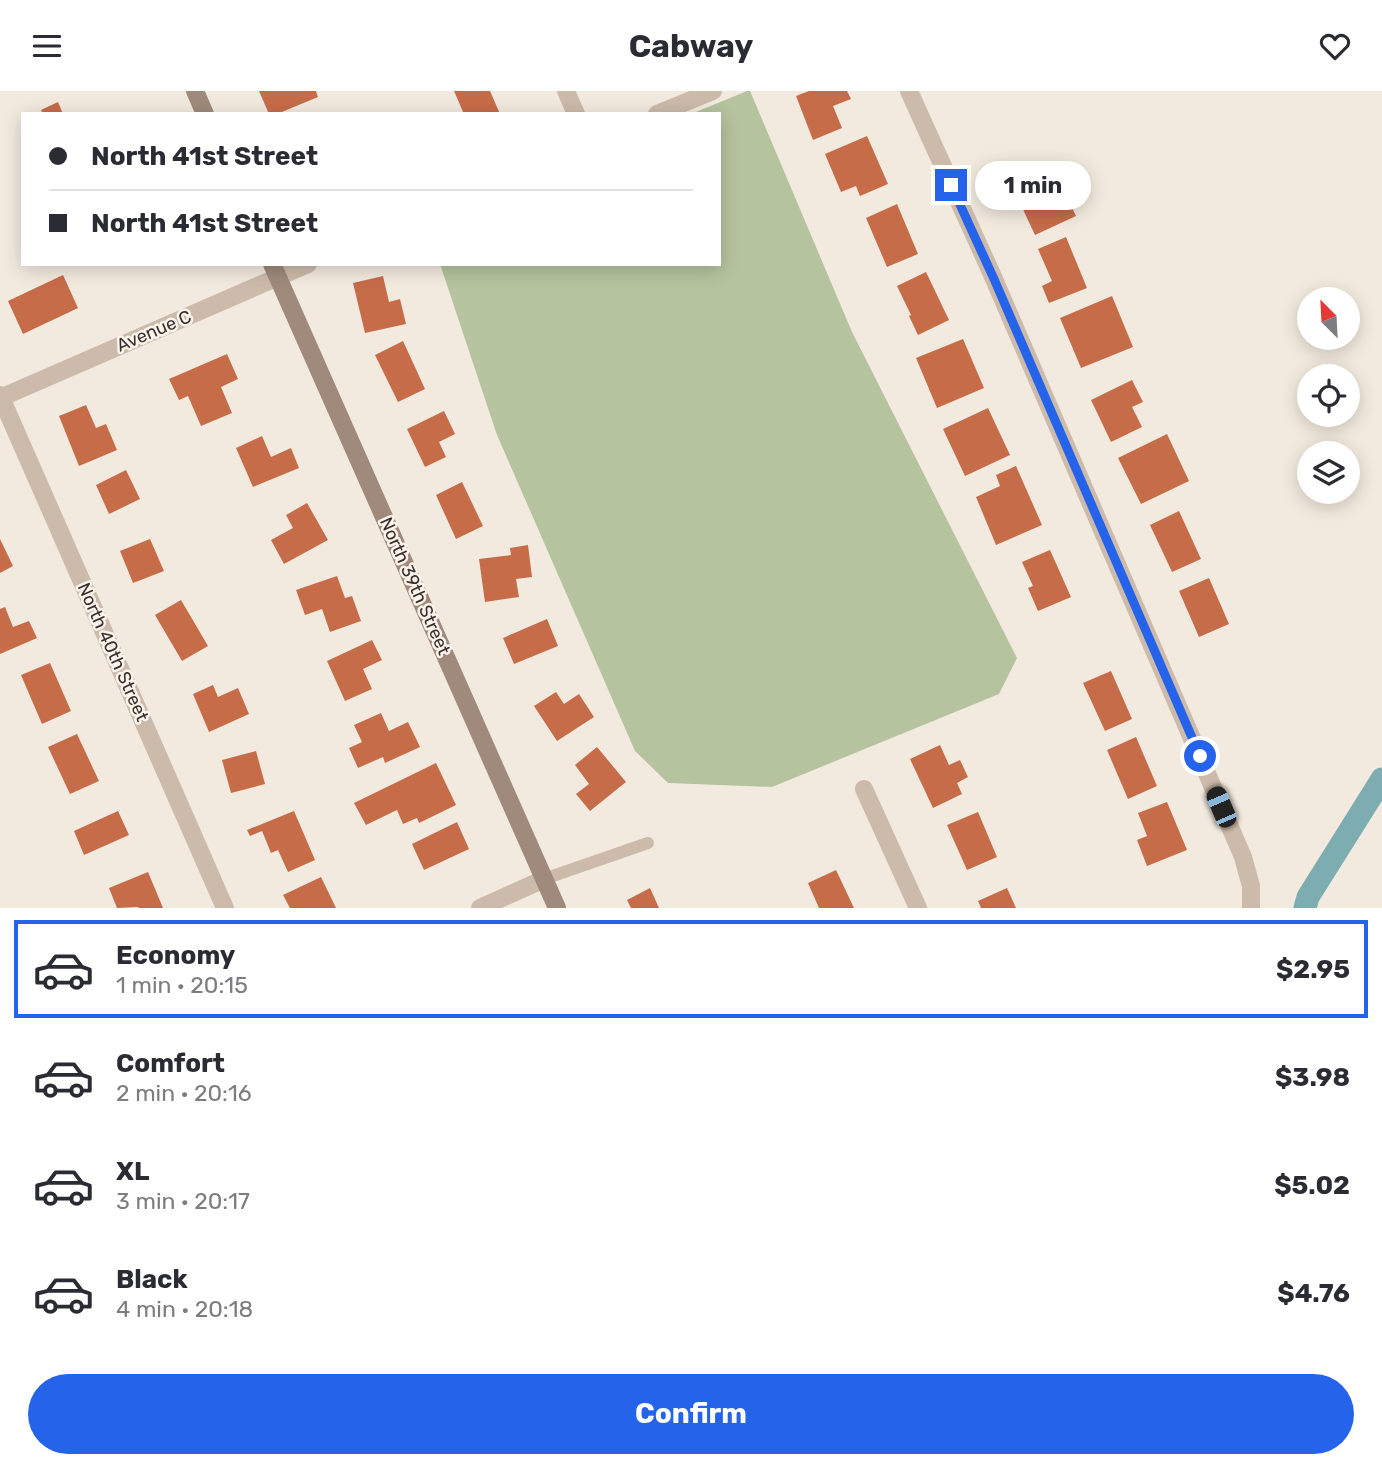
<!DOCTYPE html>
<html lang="en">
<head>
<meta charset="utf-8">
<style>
  body { margin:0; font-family:Rubik,sans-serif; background:#f2f2f3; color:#2b2b33; height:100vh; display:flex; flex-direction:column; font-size:26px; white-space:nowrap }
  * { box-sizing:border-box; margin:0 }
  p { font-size:23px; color:#7c7c81 }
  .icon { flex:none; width:38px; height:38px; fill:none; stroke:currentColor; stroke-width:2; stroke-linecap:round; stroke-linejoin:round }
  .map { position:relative; height:817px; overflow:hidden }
  .side { display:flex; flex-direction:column; background:#fff; flex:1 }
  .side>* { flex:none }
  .guide { position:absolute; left:21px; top:21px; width:700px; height:154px; border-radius:0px; box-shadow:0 4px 18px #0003; display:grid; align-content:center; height:154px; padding:0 28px; background:#fff }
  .needle { width:46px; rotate:336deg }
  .controls { position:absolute; left:1297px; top:196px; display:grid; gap:14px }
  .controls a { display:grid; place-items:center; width:63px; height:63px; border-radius:50%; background:#fff; box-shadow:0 4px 18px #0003; font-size:35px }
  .end { position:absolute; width:32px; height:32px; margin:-16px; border:9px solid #2563eb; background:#fff; box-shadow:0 0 0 4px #fff }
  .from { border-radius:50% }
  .bubble { position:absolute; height:49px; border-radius:24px; background:#fff; box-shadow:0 4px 18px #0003; font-size:23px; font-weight:700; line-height:49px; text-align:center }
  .car { position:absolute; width:21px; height:42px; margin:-21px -10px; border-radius:9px; box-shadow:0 0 5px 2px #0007; background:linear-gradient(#222 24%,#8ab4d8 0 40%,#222 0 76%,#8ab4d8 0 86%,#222 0) }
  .guide b { display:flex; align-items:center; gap:24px; height:66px; font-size:26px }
  .guide b+b { border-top:2px solid #e1e1e2 }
  .guide i { width:18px; height:18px; background:#2b2b33 }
  ul { padding:12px 0 0; list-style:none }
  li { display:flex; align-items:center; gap:21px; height:98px; margin:0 14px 10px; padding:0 14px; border:4px solid transparent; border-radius:0px }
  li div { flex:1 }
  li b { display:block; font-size:26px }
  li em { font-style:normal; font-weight:700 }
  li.selected { border-color:#2563eb }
  li>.icon { width:63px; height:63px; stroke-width:1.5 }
  .button { display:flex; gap:14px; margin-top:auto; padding:14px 28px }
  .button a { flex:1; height:80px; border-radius:42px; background:#2563eb; color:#fff; font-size:28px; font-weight:700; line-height:80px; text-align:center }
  header { display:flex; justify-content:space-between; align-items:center; height:91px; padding:0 28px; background:#fff; font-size:32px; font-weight:700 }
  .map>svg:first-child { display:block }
  .green { fill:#b5c39e }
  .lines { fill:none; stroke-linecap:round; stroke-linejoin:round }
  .canal { stroke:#7dadb1; stroke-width:23 }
  .building { fill:#c76c49 }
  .lane { stroke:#cba; stroke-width:12 }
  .street { stroke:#cba; stroke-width:18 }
  .secondary { stroke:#9f8a7b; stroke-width:18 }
  .route { stroke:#2563eb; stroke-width:9 }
  .labels { text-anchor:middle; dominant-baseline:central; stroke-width:5; stroke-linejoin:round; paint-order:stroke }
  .street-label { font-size:18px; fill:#392f2a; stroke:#faf4ec }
</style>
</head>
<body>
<header><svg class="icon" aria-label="menu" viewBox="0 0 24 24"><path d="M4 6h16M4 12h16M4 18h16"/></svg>Cabway<svg class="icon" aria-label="heart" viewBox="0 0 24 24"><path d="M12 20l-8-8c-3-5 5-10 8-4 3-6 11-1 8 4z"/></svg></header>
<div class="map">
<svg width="1382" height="817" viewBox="0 0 1382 817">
  <rect width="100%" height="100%" fill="#f3eadf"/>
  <path class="green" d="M 747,0 L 750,0 L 852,241 L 1017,567 L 999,603 L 772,696 L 668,692 L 635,660 L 497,344 L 440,173 L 719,173 L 719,23 L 691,23 Z"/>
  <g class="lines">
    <path class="canal" d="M 1305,817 L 1308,806 L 1382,688"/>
  </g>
  <g class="building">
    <path d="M 259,0 L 316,0 L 318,6 L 277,23 L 269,23 Z"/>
    <path d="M 454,0 L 490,0 L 500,23 L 464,23 Z"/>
    <path d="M 809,0 L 847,0 L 851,8 L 833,15 L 842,37 L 813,49 L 796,5 Z"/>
    <path d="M 58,11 L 63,23 L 43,23 L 41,19 Z"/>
    <path d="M 867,45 L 888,93 L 860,105 L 856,95 L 841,101 L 825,63 Z"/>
    <path d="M 1043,83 L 1051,101 L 1062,96 L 1076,125 L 1035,144 L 1013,97 Z"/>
    <path d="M 897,113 L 918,163 L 887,176 L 866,127 Z"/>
    <path d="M 1066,146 L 1087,197 L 1049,212 L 1042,195 L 1052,190 L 1038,158 Z"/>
    <path d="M 926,181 L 949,229 L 918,244 L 909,225 L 911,224 L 897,195 Z"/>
    <path d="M 63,184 L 78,217 L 23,243 L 8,210 Z"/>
    <path d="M 383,185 L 389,211 L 400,208 L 406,233 L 365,242 L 353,192 Z"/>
    <path d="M 1112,205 L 1133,256 L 1081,277 L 1060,227 Z"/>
    <path d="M 963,248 L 984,297 L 937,317 L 916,267 Z"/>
    <path d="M 403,250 L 425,298 L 398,311 L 375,264 Z"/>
    <path d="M 227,263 L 238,288 L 221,296 L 232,322 L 201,335 L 188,305 L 179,309 L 169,288 Z"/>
    <path d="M 1132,289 L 1143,311 L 1132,316 L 1142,336 L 1111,351 L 1091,309 Z"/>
    <path d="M 86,314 L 96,337 L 106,333 L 117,359 L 79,375 L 59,325 Z"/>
    <path d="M 988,317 L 1010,364 L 965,385 L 943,338 Z"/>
    <path d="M 444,320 L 455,343 L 439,351 L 446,366 L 425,376 L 407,338 Z"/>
    <path d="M 1167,343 L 1189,390 L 1141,413 L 1118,367 Z"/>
    <path d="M 262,345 L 271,366 L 291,357 L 299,377 L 253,396 L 236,357 Z"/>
    <path d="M 1016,375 L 1042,434 L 996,454 L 976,406 L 1000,395 L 996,384 Z"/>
    <path d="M 126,379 L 140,408 L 109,423 L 96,394 Z"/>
    <path d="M 462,391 L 483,435 L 456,448 L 436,404 Z"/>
    <path d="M 307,412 L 328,449 L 284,473 L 271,449 L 293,437 L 286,424 Z"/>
    <path d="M 1179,420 L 1201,468 L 1172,481 L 1150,434 Z"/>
    <path d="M 0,448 L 13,475 L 0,482 Z"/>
    <path d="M 150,448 L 164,480 L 133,492 L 120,460 Z"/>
    <path d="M 528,454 L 532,486 L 516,488 L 519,506 L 485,511 L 479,468 L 511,464 L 510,457 Z"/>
    <path d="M 1050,459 L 1071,506 L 1038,520 L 1028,497 L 1033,495 L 1022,471 Z"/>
    <path d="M 337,485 L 345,507 L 352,505 L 361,530 L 330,541 L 322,518 L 305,524 L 296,499 Z"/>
    <path d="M 1209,487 L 1229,533 L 1199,546 L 1179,500 Z"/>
    <path d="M 181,509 L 208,555 L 182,570 L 155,524 Z"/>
    <path d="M 5,516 L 13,536 L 29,530 L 37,547 L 0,563 L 0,518 Z"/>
    <path d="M 547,528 L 558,555 L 514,573 L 503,547 Z"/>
    <path d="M 372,549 L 382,569 L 363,578 L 372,598 L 345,610 L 327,570 Z"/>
    <path d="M 50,572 L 71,620 L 42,633 L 21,584 Z"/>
    <path d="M 1111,580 L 1132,628 L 1105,640 L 1083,592 Z"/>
    <path d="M 213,594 L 218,606 L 238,597 L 249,623 L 209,641 L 193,603 Z"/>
    <path d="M 556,601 L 564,613 L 579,603 L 594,626 L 557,650 L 534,615 Z"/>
    <path d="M 381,622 L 389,640 L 408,631 L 420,656 L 385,672 L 383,666 L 358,677 L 349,657 L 362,651 L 354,634 Z"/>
    <path d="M 77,643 L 99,690 L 70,703 L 48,656 Z"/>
    <path d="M 1136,646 L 1157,695 L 1128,708 L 1107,659 Z"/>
    <path d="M 940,654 L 949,674 L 960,669 L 968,686 L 957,692 L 962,703 L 933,717 L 910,668 Z"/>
    <path d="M 597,656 L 626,691 L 590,720 L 576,703 L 589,693 L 575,674 Z"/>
    <path d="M 256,660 L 265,693 L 231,702 L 222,669 Z"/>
    <path d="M 436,672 L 456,714 L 419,732 L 417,727 L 403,733 L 397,719 L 366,734 L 354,712 Z"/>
    <path d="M 1167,711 L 1187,759 L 1147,775 L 1137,749 L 1147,745 L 1138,722 Z"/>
    <path d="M 118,720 L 129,744 L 84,764 L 74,740 Z"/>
    <path d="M 294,720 L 315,769 L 288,781 L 278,759 L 271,762 L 262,740 L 250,745 L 247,739 Z"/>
    <path d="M 978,721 L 997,766 L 967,779 L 947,734 Z"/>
    <path d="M 457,731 L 469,758 L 424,779 L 412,753 Z"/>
    <path d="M 836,779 L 854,817 L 819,817 L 808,792 Z"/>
    <path d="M 148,781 L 163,817 L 139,817 L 138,816 L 117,817 L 109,797 Z"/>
    <path d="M 321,786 L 336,817 L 290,817 L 283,804 Z"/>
    <path d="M 650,797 L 659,817 L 631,817 L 627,809 Z"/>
    <path d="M 1007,797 L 1016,817 L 981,817 L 978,810 Z"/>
  </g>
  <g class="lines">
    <path class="lane" d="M 544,788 L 648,752"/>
    <g class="street">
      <path d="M 566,0 L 576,23"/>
      <path d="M 909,0 L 994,188 L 1243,766 L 1251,795 L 1251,817"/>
      <path d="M 657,23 L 713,0"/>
      <path d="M 0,304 L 225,817"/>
      <path d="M 0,307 L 308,173"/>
      <path d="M 864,698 L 918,817"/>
      <path d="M 480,817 L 544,788"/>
    </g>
    <g class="secondary">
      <path d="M 195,0 L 205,23"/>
      <path d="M 272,173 L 557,817"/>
    </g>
  </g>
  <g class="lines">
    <path class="route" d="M 951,94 L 994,188 L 1200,665"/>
  </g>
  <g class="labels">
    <g class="street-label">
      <text transform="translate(154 240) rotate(-23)">Avenue C</text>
      <text transform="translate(415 495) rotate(66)">North 39th Street</text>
      <text transform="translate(113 561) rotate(66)">North 40th Street</text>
    </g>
  </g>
</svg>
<div class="controls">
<a><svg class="needle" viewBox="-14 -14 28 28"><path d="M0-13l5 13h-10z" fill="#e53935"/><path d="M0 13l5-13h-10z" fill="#7c7c81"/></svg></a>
<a><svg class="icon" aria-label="locate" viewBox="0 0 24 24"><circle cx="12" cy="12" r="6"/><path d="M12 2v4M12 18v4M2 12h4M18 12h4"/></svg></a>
<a><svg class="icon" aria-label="layers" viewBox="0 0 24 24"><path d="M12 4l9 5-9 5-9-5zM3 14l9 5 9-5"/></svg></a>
</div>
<i class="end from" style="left:1200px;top:665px"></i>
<i class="end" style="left:951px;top:94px"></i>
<div class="bubble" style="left:975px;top:70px;width:116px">1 min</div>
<i class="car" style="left:1221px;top:716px;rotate:337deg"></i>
<div class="guide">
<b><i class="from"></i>North 41st Street</b>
<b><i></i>North 41st Street</b>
</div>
</div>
<section class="side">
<ul>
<li class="selected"><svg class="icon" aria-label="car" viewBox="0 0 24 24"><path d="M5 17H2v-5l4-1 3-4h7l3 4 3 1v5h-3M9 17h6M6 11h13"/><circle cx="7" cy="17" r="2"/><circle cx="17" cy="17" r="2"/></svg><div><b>Economy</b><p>1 min · 20:15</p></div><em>$2.95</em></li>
<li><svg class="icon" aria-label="car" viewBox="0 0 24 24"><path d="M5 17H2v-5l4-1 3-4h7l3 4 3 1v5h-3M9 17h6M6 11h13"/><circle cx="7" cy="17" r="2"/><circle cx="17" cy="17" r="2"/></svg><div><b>Comfort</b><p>2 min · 20:16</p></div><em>$3.98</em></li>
<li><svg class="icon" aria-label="car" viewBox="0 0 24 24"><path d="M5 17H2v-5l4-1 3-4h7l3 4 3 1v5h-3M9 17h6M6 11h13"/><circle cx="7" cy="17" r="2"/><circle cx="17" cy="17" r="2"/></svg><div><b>XL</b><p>3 min · 20:17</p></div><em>$5.02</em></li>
<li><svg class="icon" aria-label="car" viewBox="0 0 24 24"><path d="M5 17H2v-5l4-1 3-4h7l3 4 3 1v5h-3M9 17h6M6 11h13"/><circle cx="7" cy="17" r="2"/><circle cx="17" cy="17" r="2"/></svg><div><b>Black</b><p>4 min · 20:18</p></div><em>$4.76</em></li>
</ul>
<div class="button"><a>Confirm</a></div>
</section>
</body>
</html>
